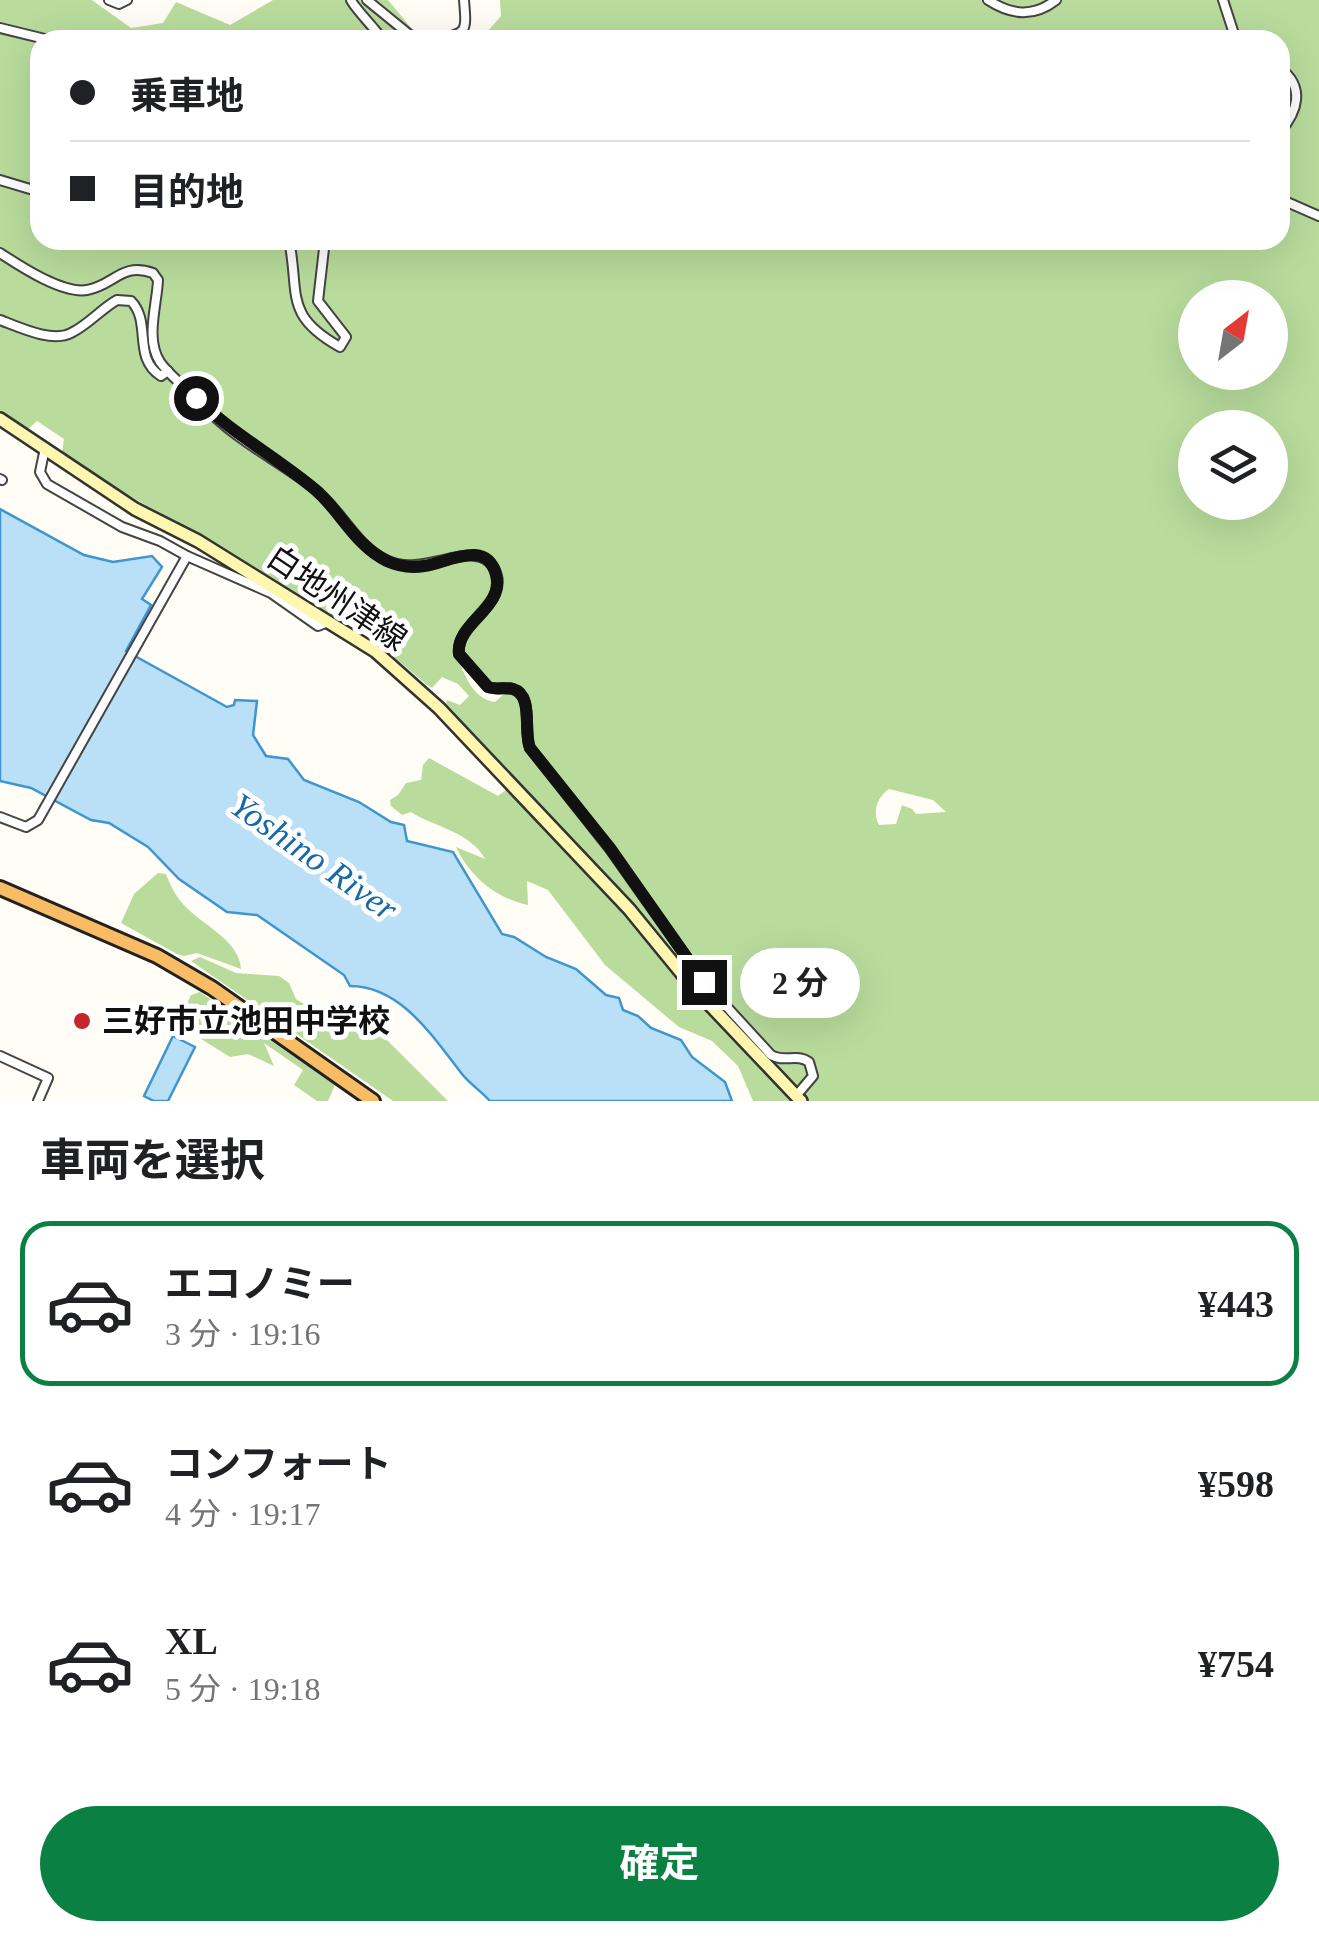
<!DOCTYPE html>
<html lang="ja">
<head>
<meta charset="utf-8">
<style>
  body { margin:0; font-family:"Times New Roman","Noto Sans JP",serif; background:#f2f2f2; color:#202124; height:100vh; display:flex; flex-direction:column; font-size:38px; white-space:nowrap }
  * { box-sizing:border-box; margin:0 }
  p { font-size:32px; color:#757577 }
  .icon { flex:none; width:55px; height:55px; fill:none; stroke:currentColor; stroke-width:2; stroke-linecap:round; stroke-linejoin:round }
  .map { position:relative; height:1101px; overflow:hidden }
  .sheet { display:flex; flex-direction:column; background:#fff; flex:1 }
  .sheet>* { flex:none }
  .guide { position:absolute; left:30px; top:30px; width:1260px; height:220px; border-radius:30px; box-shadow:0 10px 40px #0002; display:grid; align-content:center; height:220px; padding:0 40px; background:#fff }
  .needle { width:65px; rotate:31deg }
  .fabs { position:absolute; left:1178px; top:280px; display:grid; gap:20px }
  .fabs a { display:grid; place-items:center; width:110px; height:110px; border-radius:50%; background:#fff; box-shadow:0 10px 40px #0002; font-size:50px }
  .end { position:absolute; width:45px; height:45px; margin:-22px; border:12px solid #111; background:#fff; box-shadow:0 0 0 5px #fff }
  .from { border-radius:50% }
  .bubble { position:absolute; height:70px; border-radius:35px; background:#fff; box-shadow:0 10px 40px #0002; font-size:32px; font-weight:700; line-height:70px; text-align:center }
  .guide b { display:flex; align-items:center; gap:35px; height:95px; font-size:38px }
  .guide b+b { border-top:2px solid #e0e0e0 }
  .guide i { width:25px; height:25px; background:#202124 }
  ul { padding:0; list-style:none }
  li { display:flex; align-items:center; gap:30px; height:165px; margin:0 20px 15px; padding:0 20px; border:5px solid transparent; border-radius:30px }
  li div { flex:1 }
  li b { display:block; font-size:38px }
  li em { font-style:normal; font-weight:700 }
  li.current { border-color:#0b8043 }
  li>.icon { width:90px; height:90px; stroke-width:1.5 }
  h2 { padding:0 40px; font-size:45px; line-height:120px }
  .button { display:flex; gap:20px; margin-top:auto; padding:20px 40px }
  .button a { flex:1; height:115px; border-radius:60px; background:#0b8043; color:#fff; font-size:40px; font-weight:700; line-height:115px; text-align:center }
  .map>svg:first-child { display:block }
  .forest { fill:#b9dc9c; fill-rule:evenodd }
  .water { fill:#b9e0f7; stroke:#3f96cf; stroke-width:2.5 }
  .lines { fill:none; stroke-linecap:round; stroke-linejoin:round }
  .minor-casing { stroke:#444; stroke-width:12 }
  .secondary-casing { stroke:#333; stroke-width:16 }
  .trunk-casing { stroke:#222; stroke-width:18 }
  .minor { stroke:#fff; stroke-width:8 }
  .secondary { stroke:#fff6b0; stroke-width:11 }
  .trunk { stroke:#f7bc64; stroke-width:12 }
  .route { stroke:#111; stroke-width:12 }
  .poi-dot { fill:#c4262e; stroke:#fff; stroke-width:4 }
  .labels { text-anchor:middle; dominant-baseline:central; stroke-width:10; stroke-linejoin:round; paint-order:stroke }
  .street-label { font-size:32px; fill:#111; stroke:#fff }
  .poi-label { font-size:32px; font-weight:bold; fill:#111; stroke:#fff; text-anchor:start }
  .water-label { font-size:35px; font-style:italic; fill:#1768a6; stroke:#fff }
</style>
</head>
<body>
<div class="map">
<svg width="1319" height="1101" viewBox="0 0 1319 1101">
  <rect width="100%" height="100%" fill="#fffdf5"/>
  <g class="forest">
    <path d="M 0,0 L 92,0 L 131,28 L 163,23 L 176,2 L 230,25 L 273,0 L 388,0 L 421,40 L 40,40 L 40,240 L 1280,240 L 1280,40 L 470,40 L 487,32 L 501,16 L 500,0 L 1319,0 L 1319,1101 L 753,1101 L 738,1066 L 712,1041 L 679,1027 L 605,965 L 548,890 L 527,881 L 528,905 C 496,898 470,877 456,847 L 485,859 C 471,832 434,827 411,812 L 402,815 L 391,806 L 390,800 L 398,795 L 406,783 L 421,780 L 423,765 L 429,758 L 498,796 L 515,783 L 446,704 L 447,700 L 460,705 L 469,696 L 458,684 L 442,677 L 432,688 L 427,685 L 379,644 L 383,627 L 352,612 L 343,622 C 249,565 153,513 62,452 L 64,439 L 37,421 L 27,430 L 0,414 ZM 1195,298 L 1270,298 L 1270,372 L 1195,372 ZM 1195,428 L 1270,428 L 1270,502 L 1195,502 ZM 462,633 C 463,659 473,670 494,685 C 511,685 519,684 527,699 L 522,707 L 518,698 L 506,692 L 495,702 C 471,699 463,670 455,651 ZM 889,789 L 933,800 L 946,812 L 916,814 L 912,809 L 902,805 L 896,824 L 879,825 C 872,812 877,797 889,789 Z"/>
    <path d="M 158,873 L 166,874 C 171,887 177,899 188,909 C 205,926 240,942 241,969 L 197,953 L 184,956 L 177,954 L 121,923 L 134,894 Z"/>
    <path d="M 200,957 L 236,973 L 279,976 L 289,983 L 296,999 L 314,1010 L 338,1014 L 352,1011 L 387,1040 L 448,1101 L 393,1101 L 191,961 Z"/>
    <path d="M 200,992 L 335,1085 L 328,1101 L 317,1101 L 294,1085 L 303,1070 L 264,1043 L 274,1066 L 248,1054 L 230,1057 L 177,1024 L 191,995 Z"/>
  </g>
  <g class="water">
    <path d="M 0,509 L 84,555 L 113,562 L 152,556 L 162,567 L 142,599 L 151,605 L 126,651 L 227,707 L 234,705 L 235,700 L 257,701 L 253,735 L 266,756 L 288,759 L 304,780 L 359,802 L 391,822 L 404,825 L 407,841 L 453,852 L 502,934 L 514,937 L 546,957 L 576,969 L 606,995 L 619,998 L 623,1010 L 638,1016 L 651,1028 L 681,1040 L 692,1057 L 725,1082 L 732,1101 L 490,1101 C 481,1091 470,1084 462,1074 C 433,1037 401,986 350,986 L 344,975 L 257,915 L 227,912 L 179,879 L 148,847 L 109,823 L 91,820 L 31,788 L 0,781 Z"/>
    <path d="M 173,1036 L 195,1047 L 168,1101 L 154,1101 L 144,1096 Z"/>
  </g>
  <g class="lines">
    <g class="minor-casing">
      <g id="minor">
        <path d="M 109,0 L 119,4 L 127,0"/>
        <path d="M 351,0 C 353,6 376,30 383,40"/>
        <path d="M 367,0 L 416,40"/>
        <path d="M 988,0 C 1011,15 1033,18 1056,0"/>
        <path d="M 1223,0 L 1236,40"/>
        <path d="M 0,28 L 49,40"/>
        <path d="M 432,40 C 467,33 467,35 464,0"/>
        <path d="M 1280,68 C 1305,87 1298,111 1280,132"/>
        <path d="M 0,180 L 40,192"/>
        <path d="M 1280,199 L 1319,216"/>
        <path d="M 289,240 C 300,294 283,315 340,347 L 346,337 L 318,301 L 325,240"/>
        <path d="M 0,253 C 20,266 62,294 87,290 C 115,285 121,262 153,273 L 158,280 C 157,305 145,339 160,362 C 167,372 178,381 186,389 C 203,405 218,422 237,435 C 267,458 303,475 329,503 C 348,523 361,549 388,561 C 425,578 476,536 494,568 C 513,603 455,622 459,654 L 488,687 C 496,690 505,687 513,689 C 534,695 523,732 530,748 L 610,849 L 704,982 L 771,1055 C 784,1063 797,1053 809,1062 L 813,1076 L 796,1096"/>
        <path d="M 0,320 C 19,327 52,343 71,333 C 88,325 101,309 117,300 L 131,301 C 152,322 132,358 161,376 L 168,371"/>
        <path d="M 45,448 L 40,472 L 47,484 L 122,527 L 160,541 L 187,556"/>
        <path d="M 0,479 L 2,480"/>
        <path d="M 0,817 L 26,827 L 38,820 L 187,556 L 271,593 L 318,626 L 328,622"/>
        <path d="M 0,1056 L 48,1078 L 38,1101"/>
      </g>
    </g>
    <g class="secondary-casing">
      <path id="secondary" d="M 0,419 L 135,509 L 198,541 L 375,651 L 439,708 L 629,909 L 692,986 L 801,1101"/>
    </g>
    <g class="trunk-casing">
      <path id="trunk" d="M 0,888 L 157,956 L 212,988 L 373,1101"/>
    </g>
    <use href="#minor" class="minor"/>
    <use href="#secondary" class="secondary"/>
    <use href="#trunk" class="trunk"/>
  </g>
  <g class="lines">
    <path class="route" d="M 196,398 C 233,434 278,458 317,491 C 341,513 356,546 387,561 C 398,566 412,568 424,566 C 447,563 487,538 496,575 C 505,609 455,623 459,654 L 488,687 C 496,690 505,687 513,689 C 534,695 523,732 530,748 L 610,848 L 704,982"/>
  </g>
  <circle class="poi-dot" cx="82" cy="1021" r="10"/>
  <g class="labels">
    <g class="street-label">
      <text transform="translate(337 598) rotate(34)">白地州津線</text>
    </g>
    <g class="poi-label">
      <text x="102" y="1021">三好市立池田中学校</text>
    </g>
    <g class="water-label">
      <text transform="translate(314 857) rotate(35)">Yoshino River</text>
    </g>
  </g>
</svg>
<div class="fabs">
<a><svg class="needle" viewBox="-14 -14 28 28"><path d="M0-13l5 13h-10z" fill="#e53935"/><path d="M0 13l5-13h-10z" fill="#757577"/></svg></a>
<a><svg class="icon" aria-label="layers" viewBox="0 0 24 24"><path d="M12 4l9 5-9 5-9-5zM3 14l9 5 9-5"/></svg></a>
</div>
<i class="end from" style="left:196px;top:398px"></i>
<i class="end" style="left:704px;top:982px"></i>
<div class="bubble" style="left:740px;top:948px;width:120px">2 分</div>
<div class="guide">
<b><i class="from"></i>乗車地</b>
<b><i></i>目的地</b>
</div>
</div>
<section class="sheet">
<h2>車両を選択</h2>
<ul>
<li class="current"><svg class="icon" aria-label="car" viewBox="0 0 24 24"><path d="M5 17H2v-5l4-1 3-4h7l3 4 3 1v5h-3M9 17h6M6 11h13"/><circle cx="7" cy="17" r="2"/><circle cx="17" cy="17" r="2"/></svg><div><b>エコノミー</b><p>3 分 · 19:16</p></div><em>¥443</em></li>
<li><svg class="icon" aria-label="car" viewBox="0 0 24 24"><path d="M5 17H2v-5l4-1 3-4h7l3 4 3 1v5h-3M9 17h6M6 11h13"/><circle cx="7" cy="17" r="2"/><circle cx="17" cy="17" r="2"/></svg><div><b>コンフォート</b><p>4 分 · 19:17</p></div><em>¥598</em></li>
<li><svg class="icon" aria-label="car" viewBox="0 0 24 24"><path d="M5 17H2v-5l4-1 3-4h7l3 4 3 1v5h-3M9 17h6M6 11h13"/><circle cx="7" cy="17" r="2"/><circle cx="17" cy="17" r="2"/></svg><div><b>XL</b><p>5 分 · 19:18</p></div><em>¥754</em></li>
</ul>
<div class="button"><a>確定</a></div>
</section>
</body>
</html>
